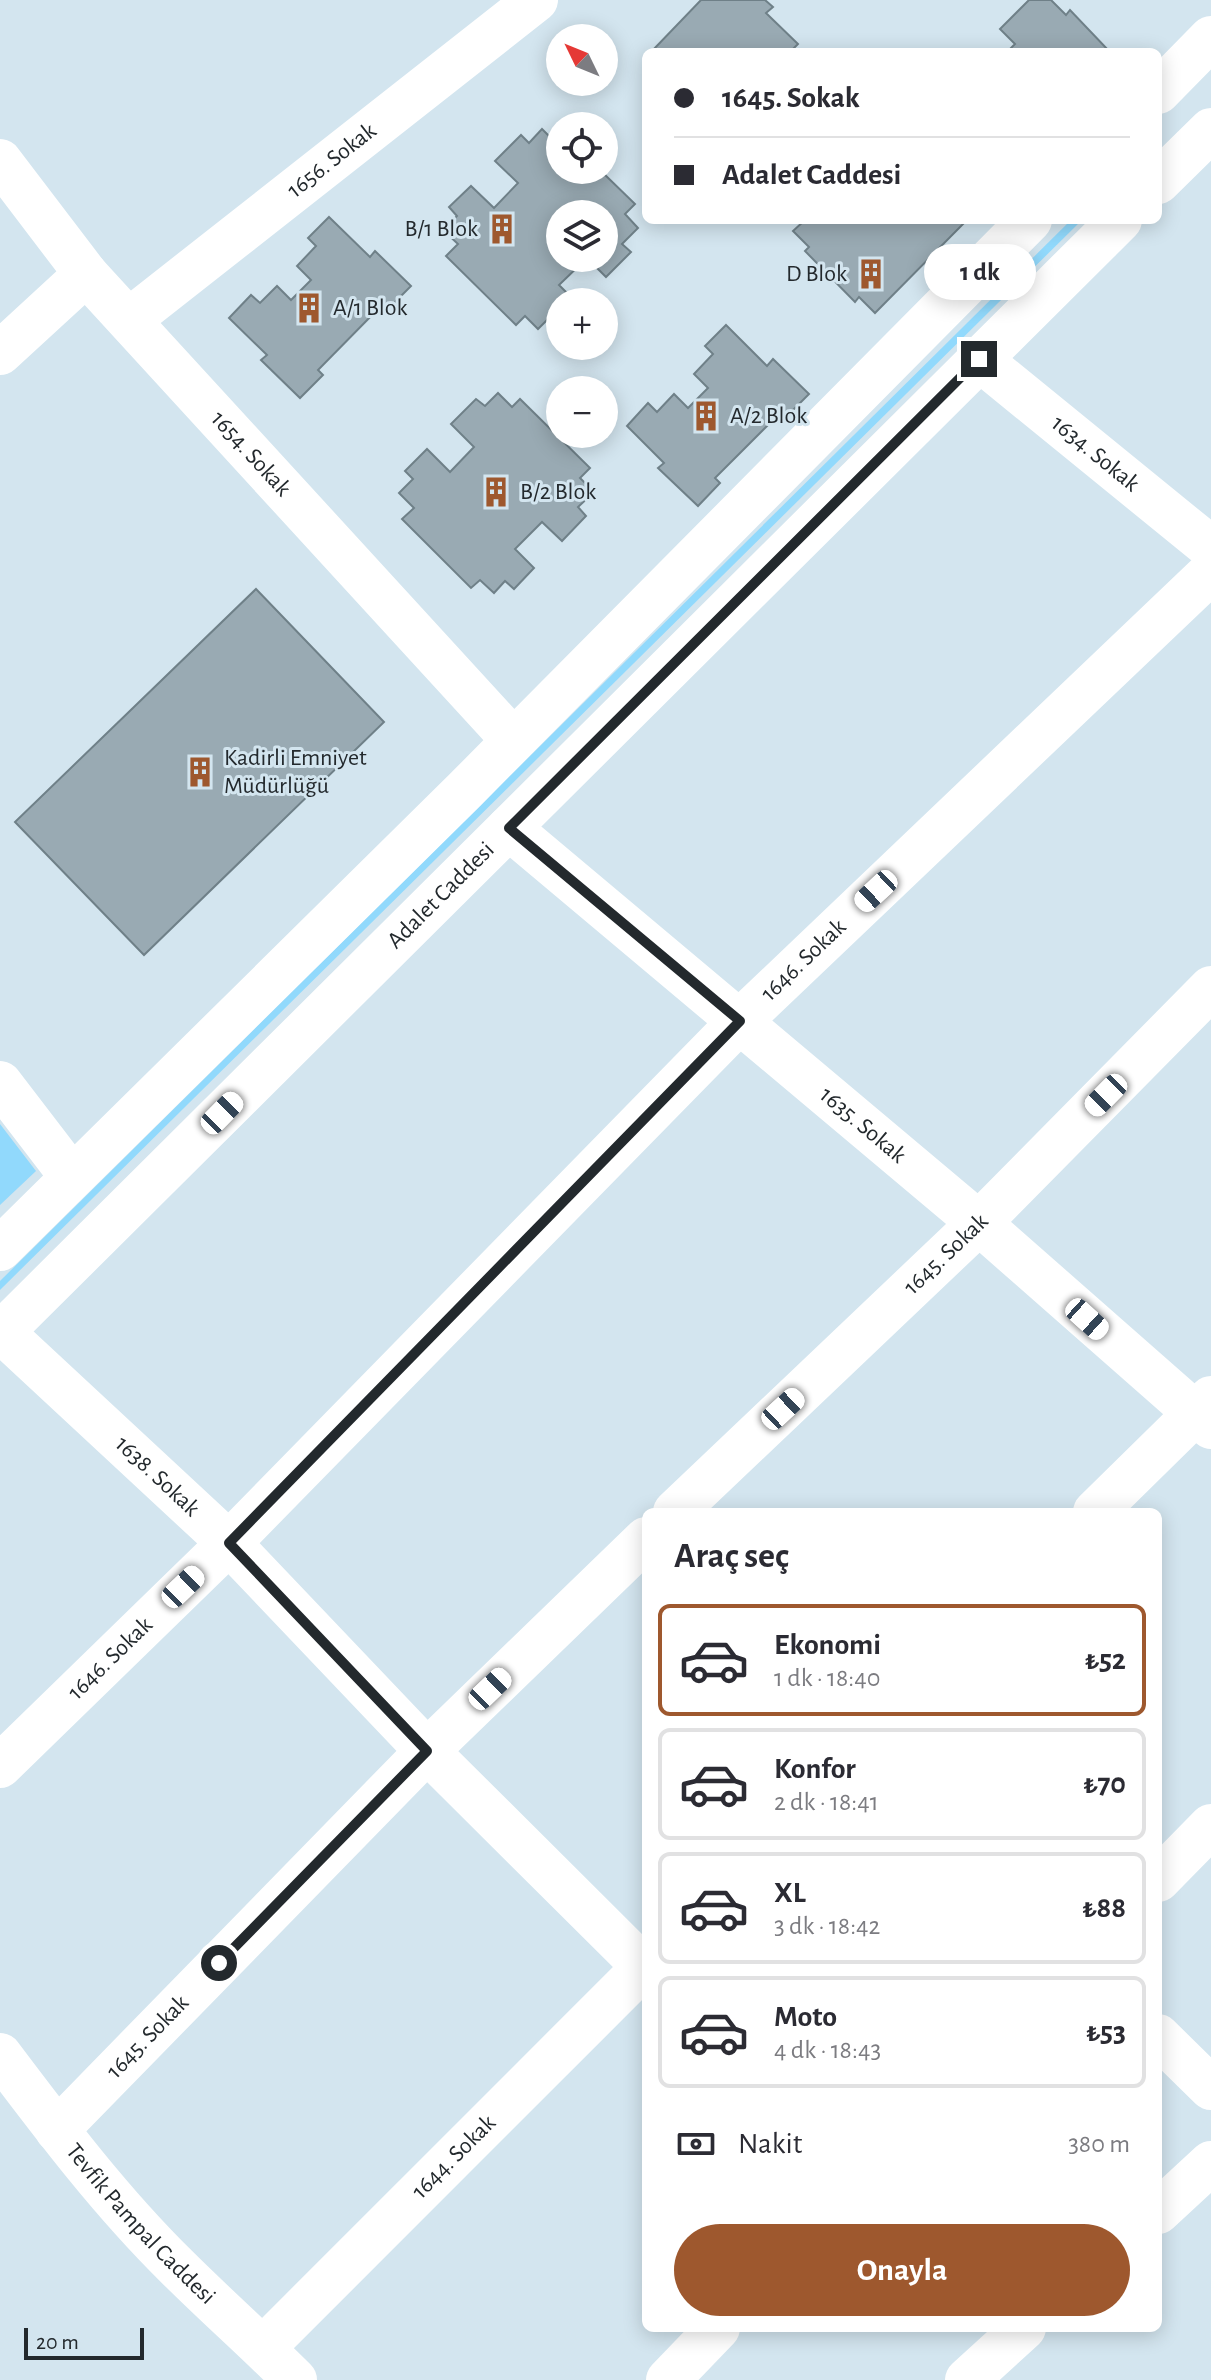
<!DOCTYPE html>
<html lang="tr">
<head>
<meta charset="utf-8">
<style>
  body { margin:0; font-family:"Alegreya Sans",sans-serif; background:#f2f2f3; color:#2b2b33; height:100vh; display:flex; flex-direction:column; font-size:30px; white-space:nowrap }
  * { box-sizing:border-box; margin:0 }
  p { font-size:26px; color:#7c7c81 }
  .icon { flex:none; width:44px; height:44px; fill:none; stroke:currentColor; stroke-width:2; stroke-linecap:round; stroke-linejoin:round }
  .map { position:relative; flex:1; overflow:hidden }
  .side { position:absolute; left:642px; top:1508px; width:520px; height:824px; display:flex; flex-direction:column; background:#fff; border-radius:12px; box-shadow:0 4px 20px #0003 }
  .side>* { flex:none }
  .top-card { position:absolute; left:642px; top:48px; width:520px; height:176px; border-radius:12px; box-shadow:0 4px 20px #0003; display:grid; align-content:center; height:176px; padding:0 32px; background:#fff }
  .needle { width:52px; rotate:313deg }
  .buttons { position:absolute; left:546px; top:24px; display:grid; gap:16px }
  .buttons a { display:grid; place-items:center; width:72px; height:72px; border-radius:50%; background:#fff; box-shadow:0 4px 20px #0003; font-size:40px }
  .scale { position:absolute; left:24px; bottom:20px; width:120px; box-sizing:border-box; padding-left:8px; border:4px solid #23292d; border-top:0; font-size:22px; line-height:28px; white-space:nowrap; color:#23292d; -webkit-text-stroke:6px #d3e5ef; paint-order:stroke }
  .end { position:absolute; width:36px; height:36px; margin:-18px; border:10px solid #23292d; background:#fff; box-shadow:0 0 0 4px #fff }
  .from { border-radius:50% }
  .bubble { position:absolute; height:56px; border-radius:28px; background:#fff; box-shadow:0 4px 20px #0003; font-size:26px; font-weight:600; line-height:56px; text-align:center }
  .car { position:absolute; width:24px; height:48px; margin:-24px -12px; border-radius:10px; box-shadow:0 0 6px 2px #0007; background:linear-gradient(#fff 24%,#345 0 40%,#fff 0 76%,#345 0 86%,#fff 0) }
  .top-card b { display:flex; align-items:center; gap:28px; height:76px; font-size:30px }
  .top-card b+b { border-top:2px solid #e1e1e2 }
  .top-card i { width:20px; height:20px; background:#2b2b33 }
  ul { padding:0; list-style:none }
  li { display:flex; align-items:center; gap:24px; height:112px; margin:0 16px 12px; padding:0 16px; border:4px solid #e1e1e2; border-radius:12px }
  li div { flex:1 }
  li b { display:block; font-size:30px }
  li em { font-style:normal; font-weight:600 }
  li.current { border-color:#9e582e }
  li>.icon { width:72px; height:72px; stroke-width:1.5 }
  h2 { padding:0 32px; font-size:36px; line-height:96px }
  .pay { display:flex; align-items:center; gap:20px; height:88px; padding:0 32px; font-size:30px }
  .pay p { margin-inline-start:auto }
  .cta { display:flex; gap:16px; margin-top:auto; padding:16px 32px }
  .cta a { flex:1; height:92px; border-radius:48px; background:#9e582e; color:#fff; font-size:32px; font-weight:600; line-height:92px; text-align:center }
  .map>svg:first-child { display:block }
  .green { fill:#91d9fc }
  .building { fill:#99aab3; stroke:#6f8088; stroke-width:2; fill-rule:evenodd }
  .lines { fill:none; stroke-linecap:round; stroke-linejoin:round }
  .minor { stroke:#fff; stroke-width:44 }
  .route { stroke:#23292d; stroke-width:10 }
  .labels { text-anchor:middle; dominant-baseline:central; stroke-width:6; stroke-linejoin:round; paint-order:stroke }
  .street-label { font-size:24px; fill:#23292d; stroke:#d3e5ef }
  .poi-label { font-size:24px; fill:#23292d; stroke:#d3e5ef; text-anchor:start }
</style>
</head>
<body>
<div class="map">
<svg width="1211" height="2380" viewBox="0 0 1211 2380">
  <rect width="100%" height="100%" fill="#d3e5ef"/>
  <g class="green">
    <path d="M 1071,220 L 1082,220 L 0,1290 L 0,1281 Z"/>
    <path d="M 0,1124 L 36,1171 L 0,1205 Z"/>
  </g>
  <g class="building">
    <path d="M 701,0 L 765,0 L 773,7 L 766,13 L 798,44 L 790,52 L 651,52 Z"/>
    <path d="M 1029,0 L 1051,0 L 1066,15 L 1070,10 L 1110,52 L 1007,52 L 1015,44 L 1000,29 Z"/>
    <path d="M 542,129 L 557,144 L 560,140 L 560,170 L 600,170 L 635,204 L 625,214 L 638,228 L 622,244 L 631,252 L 606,277 L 587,258 L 559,285 L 576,302 L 560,302 L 560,324 L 558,326 L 550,317 L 538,329 L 525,316 L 516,325 L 446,256 L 458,244 L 443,230 L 457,216 L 449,207 L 471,186 L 494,208 L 518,183 L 495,161 L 521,135 L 529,143 ZM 560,214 L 604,214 L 604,258 L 560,258 Z"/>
    <path d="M 329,217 L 370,257 L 375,251 L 411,286 L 387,310 L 382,305 L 318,370 L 323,375 L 300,398 L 261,360 L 267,355 L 229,318 L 251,295 L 260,303 L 277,286 L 291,300 L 311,280 L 297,266 L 316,246 L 308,238 Z"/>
    <path d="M 805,220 L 967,220 L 875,313 L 859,297 L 855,302 L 805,251 L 809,247 L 793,231 Z"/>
    <path d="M 726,325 L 767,366 L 773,359 L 809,394 L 784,419 L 779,414 L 715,478 L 720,483 L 698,506 L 658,468 L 664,463 L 627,426 L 648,403 L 657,412 L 674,394 L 688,408 L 708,388 L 694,374 L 713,354 L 705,346 Z"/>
    <path d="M 498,393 L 512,407 L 520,399 L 590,468 L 580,478 L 594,492 L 578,507 L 586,516 L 562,541 L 542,522 L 515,549 L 534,568 L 514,589 L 505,581 L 494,593 L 480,580 L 471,588 L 402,519 L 414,508 L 399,493 L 413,479 L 405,471 L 427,449 L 450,472 L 474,447 L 451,424 L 476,399 L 485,406 Z"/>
    <path d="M 256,589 L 384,722 L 144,955 L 15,822 Z"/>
  </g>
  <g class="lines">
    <g class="minor">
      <path d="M 1158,92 L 1211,38"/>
      <path id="s1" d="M 0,161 L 86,274 L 513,740"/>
      <path d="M 1158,182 L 1211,130"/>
      <path id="s2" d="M 129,320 L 536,0"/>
      <path d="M 0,353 L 86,274"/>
      <path id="s3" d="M 979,359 L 1211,548"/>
      <path id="s4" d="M 509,828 L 979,1223 L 1211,1427"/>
      <path d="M 0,1083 L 72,1177"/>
      <path d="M 0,1249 L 464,791 L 1030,220"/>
      <path id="s5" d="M 2,1332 L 229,1543 L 427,1751 L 646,1969"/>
      <path id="s6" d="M 0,1334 L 1120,220"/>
      <path id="s7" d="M 675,1512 L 979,1223 L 1211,988"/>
      <path d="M 1095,1512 L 1211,1398"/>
      <path id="s8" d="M 0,1766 L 229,1543 L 740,1021 L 1211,572"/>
      <path d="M 1158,1880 L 1211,1826"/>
      <path d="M 1158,2036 L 1211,2088"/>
      <path id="s9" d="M 0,2055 C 55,2128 111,2202 176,2266 C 215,2305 256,2341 295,2380"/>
      <path id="s10" d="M 57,2130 L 427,1751 L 646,1539"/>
      <path d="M 1158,2212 L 1211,2163"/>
      <path id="s11" d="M 263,2348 L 646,1965"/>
      <path d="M 668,2380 L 718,2328"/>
      <path d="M 967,2380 L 1024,2328"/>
    </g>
  </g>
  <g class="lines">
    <path class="route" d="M 219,1963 L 427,1751 L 229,1543 L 740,1021 L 509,828 L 979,359"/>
  </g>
  <defs>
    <g id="building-bare" transform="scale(2.4)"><path d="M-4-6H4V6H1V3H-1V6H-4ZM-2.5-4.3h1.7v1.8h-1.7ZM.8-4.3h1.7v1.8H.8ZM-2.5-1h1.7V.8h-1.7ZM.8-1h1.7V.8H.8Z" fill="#9e582e" stroke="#d3e5ef" stroke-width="2.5" paint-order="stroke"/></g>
  </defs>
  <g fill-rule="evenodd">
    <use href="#building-bare" x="502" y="229"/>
    <use href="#building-bare" x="871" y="274"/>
    <use href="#building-bare" x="309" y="308"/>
    <use href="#building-bare" x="706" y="416"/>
    <use href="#building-bare" x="496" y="492"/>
    <use href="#building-bare" x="200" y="772"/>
  </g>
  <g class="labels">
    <g class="street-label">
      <text stroke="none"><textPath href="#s2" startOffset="258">1656. Sokak</textPath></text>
      <text stroke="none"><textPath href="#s1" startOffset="386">1654. Sokak</textPath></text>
      <text stroke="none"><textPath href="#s3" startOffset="150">1634. Sokak</textPath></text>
      <text stroke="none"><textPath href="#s6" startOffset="622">Adalet Caddesi</textPath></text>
      <text stroke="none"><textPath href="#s8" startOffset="1138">1646. Sokak</textPath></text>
      <text stroke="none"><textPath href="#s4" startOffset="462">1635. Sokak</textPath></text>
      <text stroke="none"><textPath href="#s7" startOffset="374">1645. Sokak</textPath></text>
      <text stroke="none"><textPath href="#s5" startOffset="212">1638. Sokak</textPath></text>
      <text stroke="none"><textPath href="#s8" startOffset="154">1646. Sokak</textPath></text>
      <text stroke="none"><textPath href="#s10" startOffset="130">1645. Sokak</textPath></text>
      <text stroke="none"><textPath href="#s11" startOffset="270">1644. Sokak</textPath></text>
      <text stroke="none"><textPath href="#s9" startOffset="220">Tevfik Pampal Caddesi</textPath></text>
    </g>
    <g class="poi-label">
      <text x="478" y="229" text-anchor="end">B/1 Blok</text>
      <text x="847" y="274" text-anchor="end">D Blok</text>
      <text x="333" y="308">A/1 Blok</text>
      <text x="730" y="416">A/2 Blok</text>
      <text x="520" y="492">B/2 Blok</text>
      <text x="224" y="758">Kadirli Emniyet<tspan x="224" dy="28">Müdürlüğü</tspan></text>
    </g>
  </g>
</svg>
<div class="buttons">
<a><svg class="needle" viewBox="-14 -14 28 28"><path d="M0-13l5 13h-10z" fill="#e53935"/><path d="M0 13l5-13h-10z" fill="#7c7c81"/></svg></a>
<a><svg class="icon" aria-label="locate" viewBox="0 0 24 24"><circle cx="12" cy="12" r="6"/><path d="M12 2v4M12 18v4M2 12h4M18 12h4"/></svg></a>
<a><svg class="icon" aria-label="layers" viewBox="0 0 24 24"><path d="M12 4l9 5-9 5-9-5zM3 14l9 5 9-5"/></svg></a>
<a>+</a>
<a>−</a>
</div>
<div class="scale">20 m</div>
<i class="end from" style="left:219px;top:1963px"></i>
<i class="end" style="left:979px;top:359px"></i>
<div class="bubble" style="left:924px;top:244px;width:112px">1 dk</div>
<i class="car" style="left:876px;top:891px;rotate:227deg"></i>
<i class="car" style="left:1106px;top:1095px;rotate:225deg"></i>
<i class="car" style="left:222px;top:1113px;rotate:45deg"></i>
<i class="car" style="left:1087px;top:1319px;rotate:132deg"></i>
<i class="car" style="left:783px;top:1409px;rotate:47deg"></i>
<i class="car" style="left:183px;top:1587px;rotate:46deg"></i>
<i class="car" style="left:490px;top:1689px;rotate:46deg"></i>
<div class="top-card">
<b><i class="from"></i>1645. Sokak</b>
<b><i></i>Adalet Caddesi</b>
</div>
<section class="side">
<h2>Araç seç</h2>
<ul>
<li class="current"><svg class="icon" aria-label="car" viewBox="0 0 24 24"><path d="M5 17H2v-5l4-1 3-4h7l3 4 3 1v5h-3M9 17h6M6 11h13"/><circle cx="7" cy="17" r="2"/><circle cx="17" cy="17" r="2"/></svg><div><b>Ekonomi</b><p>1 dk · 18:40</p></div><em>₺52</em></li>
<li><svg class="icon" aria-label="car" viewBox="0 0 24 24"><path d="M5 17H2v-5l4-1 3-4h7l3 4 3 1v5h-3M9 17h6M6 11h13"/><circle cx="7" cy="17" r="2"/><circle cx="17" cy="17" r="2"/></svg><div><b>Konfor</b><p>2 dk · 18:41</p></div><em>₺70</em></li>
<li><svg class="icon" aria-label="car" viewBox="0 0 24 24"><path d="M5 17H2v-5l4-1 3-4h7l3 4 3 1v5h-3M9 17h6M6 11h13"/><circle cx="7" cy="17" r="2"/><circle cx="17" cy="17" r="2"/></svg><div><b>XL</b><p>3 dk · 18:42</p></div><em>₺88</em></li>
<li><svg class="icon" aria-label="car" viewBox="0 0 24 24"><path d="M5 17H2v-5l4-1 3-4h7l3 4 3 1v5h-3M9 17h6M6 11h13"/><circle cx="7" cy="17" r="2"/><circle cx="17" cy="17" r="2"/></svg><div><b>Moto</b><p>4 dk · 18:43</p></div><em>₺53</em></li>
</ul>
<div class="pay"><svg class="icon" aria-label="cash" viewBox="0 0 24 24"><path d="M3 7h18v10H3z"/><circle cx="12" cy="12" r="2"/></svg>Nakit<p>380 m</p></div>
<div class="cta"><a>Onayla</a></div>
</section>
</div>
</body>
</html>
